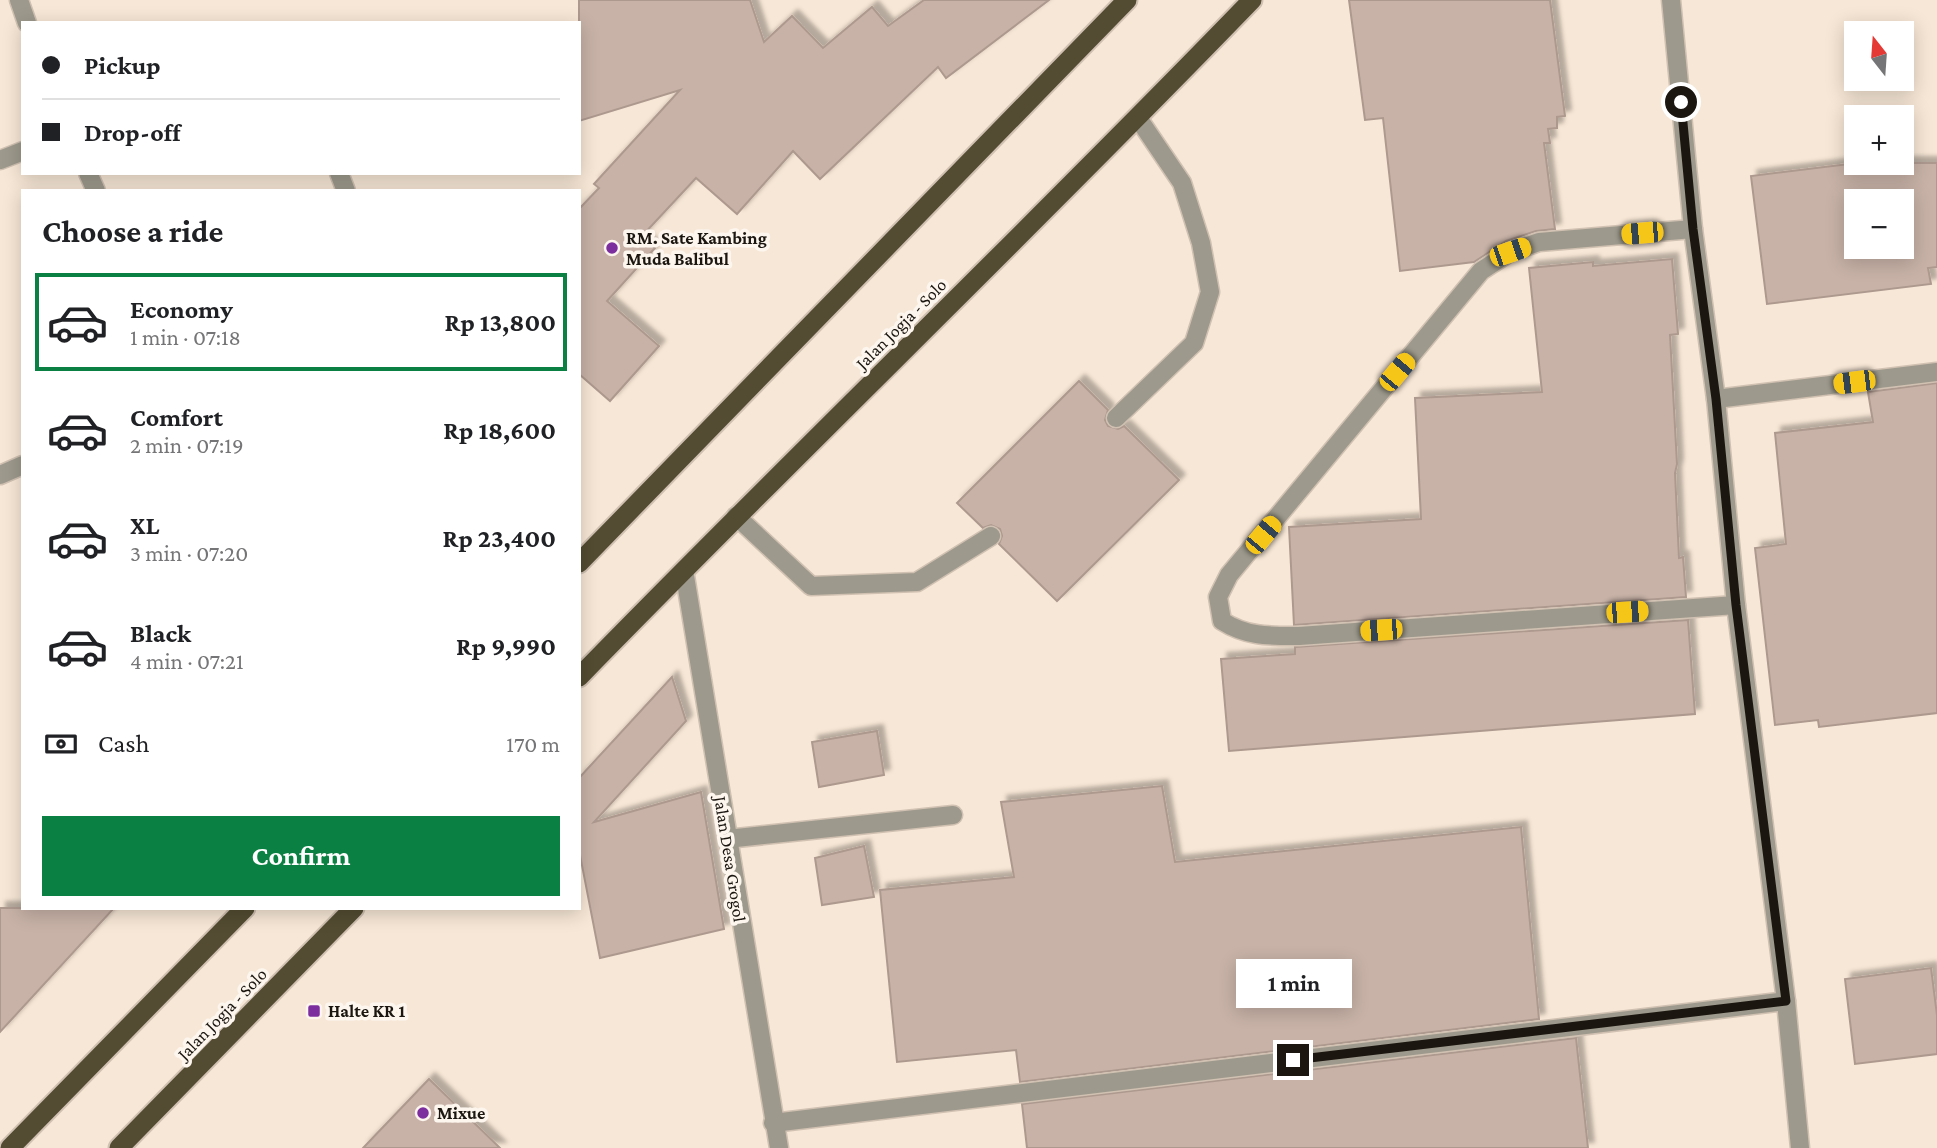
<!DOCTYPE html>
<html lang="en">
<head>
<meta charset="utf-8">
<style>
  body { margin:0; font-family:"Crimson Pro",serif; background:#f2f2f2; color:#202124; height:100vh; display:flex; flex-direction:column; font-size:26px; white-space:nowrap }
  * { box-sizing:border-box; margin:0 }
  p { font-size:23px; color:#757577 }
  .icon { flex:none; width:38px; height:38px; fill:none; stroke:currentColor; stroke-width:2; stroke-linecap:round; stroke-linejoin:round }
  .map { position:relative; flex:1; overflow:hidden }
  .drawer { position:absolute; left:21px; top:189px; width:560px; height:721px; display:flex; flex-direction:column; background:#fff; border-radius:0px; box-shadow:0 4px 18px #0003 }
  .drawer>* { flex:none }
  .top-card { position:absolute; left:21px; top:21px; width:560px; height:154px; border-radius:0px; box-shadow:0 4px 18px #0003; display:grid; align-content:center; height:154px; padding:0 21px; background:#fff }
  .needle { width:46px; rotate:343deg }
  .controls { position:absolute; left:1844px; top:21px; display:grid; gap:14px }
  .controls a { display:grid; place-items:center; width:70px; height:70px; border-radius:0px; background:#fff; box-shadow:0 4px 18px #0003; font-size:35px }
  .end { position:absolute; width:32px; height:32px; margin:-16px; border:9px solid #1c1610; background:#fff; box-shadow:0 0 0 4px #fff }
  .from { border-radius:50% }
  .bubble { position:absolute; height:49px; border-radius:0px; background:#fff; box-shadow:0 4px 18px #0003; font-size:23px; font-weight:700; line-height:49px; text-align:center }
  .car { position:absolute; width:21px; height:42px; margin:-21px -10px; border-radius:9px; box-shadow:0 0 5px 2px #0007; background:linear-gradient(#f5c518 24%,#345 0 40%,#f5c518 0 76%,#345 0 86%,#f5c518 0) }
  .top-card b { display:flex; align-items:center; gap:24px; height:66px; font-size:26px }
  .top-card b+b { border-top:2px solid #e0e0e0 }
  .top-card i { width:18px; height:18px; background:#202124 }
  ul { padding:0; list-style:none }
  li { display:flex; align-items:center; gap:21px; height:98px; margin:0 14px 10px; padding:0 7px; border:4px solid transparent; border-radius:0px }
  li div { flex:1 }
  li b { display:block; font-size:26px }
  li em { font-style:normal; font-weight:700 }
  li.selected { border-color:#0b8043 }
  li>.icon { width:63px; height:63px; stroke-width:1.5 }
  h2 { padding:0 21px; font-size:32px; line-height:84px }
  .pay { display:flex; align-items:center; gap:18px; height:77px; padding:0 21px; font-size:26px }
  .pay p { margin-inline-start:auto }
  .action { display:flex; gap:14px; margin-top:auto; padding:14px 21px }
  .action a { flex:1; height:80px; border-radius:0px; background:#0b8043; color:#fff; font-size:28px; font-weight:700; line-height:80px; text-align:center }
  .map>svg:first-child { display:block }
  .building { fill:#c8b2a7; stroke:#ae998f; stroke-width:2; fill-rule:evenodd; filter:url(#shadow) }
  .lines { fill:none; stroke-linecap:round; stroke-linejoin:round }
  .service-casing { stroke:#d0c1b2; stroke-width:21 }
  .minor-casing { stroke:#d0c1b2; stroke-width:21 }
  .trunk-casing { stroke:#d0c1b2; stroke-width:23 }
  .service { stroke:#9d998c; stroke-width:18 }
  .minor { stroke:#9d998c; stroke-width:18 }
  .trunk { stroke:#534c32; stroke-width:19 }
  .route { stroke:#1c1610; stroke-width:9 }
  .poi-dot { fill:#7c2d9e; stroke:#fcf6ef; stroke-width:2.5 }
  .labels { text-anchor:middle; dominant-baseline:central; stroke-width:7; stroke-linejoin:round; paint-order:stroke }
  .poi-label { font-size:18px; font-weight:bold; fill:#1c1610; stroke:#fcf6ef; text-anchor:start }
  .street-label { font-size:18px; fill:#1c1610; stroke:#fcf6ef }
</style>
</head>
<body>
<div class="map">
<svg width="1937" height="1148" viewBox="0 0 1937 1148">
  <defs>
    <filter id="shadow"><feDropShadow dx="6" dy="-6" stdDeviation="2" flood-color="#0004"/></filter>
  </defs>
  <rect width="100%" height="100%" fill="#f7e7d6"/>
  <g class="building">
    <path d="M 579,0 L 750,0 L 764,42 L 792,16 L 823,48 L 872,7 L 888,26 L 924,0 L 1049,0 L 946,78 L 938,67 L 820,179 L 793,151 L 737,214 L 696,178 L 642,236 L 655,248 L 607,301 L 659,346 L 610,401 L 579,374 L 579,209 L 599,188 L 594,184 L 680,90 L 579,121 Z"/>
    <path d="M 1349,0 L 1550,0 L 1565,116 L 1557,117 L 1557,128 L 1548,129 L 1550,143 L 1544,143 L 1555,229 L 1536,231 L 1506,241 L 1474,262 L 1400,271 L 1383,118 L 1365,120 Z"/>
    <path d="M 1857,163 L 1937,163 L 1937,267 L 1928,268 L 1931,284 L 1767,304 L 1751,176 ZM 1857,201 L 1902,201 L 1902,247 L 1857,247 Z"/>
    <path d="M 1672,259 L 1678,334 L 1670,335 L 1677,464 L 1675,473 L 1679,558 L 1683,557 L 1686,597 L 1294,625 L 1289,527 L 1421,519 L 1415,398 L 1542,392 L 1529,268 L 1593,262 L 1593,266 Z"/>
    <path d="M 1079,381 L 1108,410 L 1105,420 L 1108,426 L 1118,429 L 1124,426 L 1179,480 L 1057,601 L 999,544 L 1002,536 L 1000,529 L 991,525 L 983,528 L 957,503 Z"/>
    <path d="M 1937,383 L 1937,713 L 1819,727 L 1818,720 L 1775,725 L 1755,548 L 1786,544 L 1775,433 L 1873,422 L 1868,392 Z"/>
    <path d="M 1688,620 L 1695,714 L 1229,751 L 1221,659 L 1295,654 L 1295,647 Z"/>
    <path d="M 672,677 L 686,721 L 594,822 L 701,792 L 724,929 L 600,958 L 579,850 L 579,778 Z"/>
    <path d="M 877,731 L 884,775 L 819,787 L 812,742 Z"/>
    <path d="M 1162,786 L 1175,862 L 1521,827 L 1539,1019 L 1020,1082 L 1016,1050 L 897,1062 L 880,890 L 1014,877 L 1001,802 Z"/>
    <path d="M 864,846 L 874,897 L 822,905 L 815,858 Z"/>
    <path d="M 0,908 L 114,908 L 0,1032 Z"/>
    <path d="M 1931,968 L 1937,1015 L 1937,1054 L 1855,1064 L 1845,979 Z"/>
    <path d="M 1576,1038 L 1588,1148 L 1027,1148 L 1022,1104 Z"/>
    <path d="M 429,1079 L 500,1148 L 363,1148 Z"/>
  </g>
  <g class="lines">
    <g class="service-casing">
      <g id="service">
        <path d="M 1116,418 L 1194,343 L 1210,292 L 1201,243 L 1182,183 L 1138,118"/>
        <path d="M 736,516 L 811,586 L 917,582 L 991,536"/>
        <path d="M 773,1123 L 1786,1001"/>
      </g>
    </g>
    <g class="minor-casing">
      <g id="minor">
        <path d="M 19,0 L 27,23"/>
        <path d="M 1671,0 L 1693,229 L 1716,399 L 1736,605 L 1786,1001 L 1800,1148"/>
        <path d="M 0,160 L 23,151"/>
        <path d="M 88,173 L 96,191"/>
        <path d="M 339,173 L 346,191"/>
        <path d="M 1693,229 L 1539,242 L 1510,252 L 1481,271 L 1229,575 L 1218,597 L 1222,621 C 1247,637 1270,636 1299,636 L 1736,605"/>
        <path d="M 1716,399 L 1937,372"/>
        <path d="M 0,475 L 23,465"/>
        <path d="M 684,570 L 779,1148"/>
        <path d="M 727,839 L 953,815"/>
      </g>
    </g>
    <g class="trunk-casing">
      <g id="trunk">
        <path d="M 579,563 L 1127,0"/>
        <path d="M 579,677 C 801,449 1031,229 1252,0"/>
        <path d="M 10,1148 L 245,908"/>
        <path d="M 119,1148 L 354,908"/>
      </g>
    </g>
    <use href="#service" class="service"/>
    <use href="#minor" class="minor"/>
    <use href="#trunk" class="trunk"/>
  </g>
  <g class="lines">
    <path class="route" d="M 1293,1060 L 1786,1001 L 1736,605 L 1716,399 L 1693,229 L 1681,102"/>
  </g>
  <g class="poi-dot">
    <circle cx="612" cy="248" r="7"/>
    <rect x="307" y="1004" width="14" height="14" rx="3.5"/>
    <circle cx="423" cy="1113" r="7"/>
  </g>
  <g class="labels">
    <g class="poi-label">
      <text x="626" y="238">RM. Sate Kambing<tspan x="626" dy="21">Muda Balibul</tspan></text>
      <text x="328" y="1011">Halte KR 1</text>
      <text x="437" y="1113">Mixue</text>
    </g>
    <g class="street-label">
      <text transform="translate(901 324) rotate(-45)">Jalan Jogja - Solo</text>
      <text transform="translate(730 859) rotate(81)">Jalan Desa Grogol</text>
      <text transform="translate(222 1014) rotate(-46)">Jalan Jogja - Solo</text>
    </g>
  </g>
</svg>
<div class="controls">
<a><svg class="needle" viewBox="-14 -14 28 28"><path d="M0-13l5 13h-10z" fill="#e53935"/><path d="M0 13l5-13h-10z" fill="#757577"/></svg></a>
<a>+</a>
<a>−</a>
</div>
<i class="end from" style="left:1681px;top:102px"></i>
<i class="end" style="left:1293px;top:1060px"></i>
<div class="bubble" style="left:1236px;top:959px;width:116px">1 min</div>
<i class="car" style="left:1642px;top:233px;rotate:265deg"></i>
<i class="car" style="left:1510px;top:252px;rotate:71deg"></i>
<i class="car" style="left:1397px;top:372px;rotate:40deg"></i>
<i class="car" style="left:1854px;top:382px;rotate:263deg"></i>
<i class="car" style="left:1263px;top:535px;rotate:40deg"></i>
<i class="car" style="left:1627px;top:612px;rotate:86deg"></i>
<i class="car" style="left:1381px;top:630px;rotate:266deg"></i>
<div class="top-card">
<b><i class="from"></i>Pickup</b>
<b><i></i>Drop-off</b>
</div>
<section class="drawer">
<h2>Choose a ride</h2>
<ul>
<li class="selected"><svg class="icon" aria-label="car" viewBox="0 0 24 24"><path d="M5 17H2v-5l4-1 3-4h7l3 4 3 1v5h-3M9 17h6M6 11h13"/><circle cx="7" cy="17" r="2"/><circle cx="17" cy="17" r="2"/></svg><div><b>Economy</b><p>1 min · 07:18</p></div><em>Rp 13,800</em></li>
<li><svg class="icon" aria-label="car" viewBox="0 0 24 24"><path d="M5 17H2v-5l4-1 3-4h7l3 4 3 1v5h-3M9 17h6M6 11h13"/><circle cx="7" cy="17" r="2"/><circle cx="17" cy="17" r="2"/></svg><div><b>Comfort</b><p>2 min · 07:19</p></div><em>Rp 18,600</em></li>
<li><svg class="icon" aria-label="car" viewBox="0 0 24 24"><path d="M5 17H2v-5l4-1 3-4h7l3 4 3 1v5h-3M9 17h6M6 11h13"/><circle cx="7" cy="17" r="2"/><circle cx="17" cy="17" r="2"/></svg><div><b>XL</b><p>3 min · 07:20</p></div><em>Rp 23,400</em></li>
<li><svg class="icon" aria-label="car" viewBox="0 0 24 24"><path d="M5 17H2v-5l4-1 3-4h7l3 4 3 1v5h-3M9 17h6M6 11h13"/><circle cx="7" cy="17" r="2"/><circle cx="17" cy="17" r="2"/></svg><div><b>Black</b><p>4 min · 07:21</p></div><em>Rp 9,990</em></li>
</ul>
<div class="pay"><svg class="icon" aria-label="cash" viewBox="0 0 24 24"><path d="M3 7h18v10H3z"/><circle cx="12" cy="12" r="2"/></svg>Cash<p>170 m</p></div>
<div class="action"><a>Confirm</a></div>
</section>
</div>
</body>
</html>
